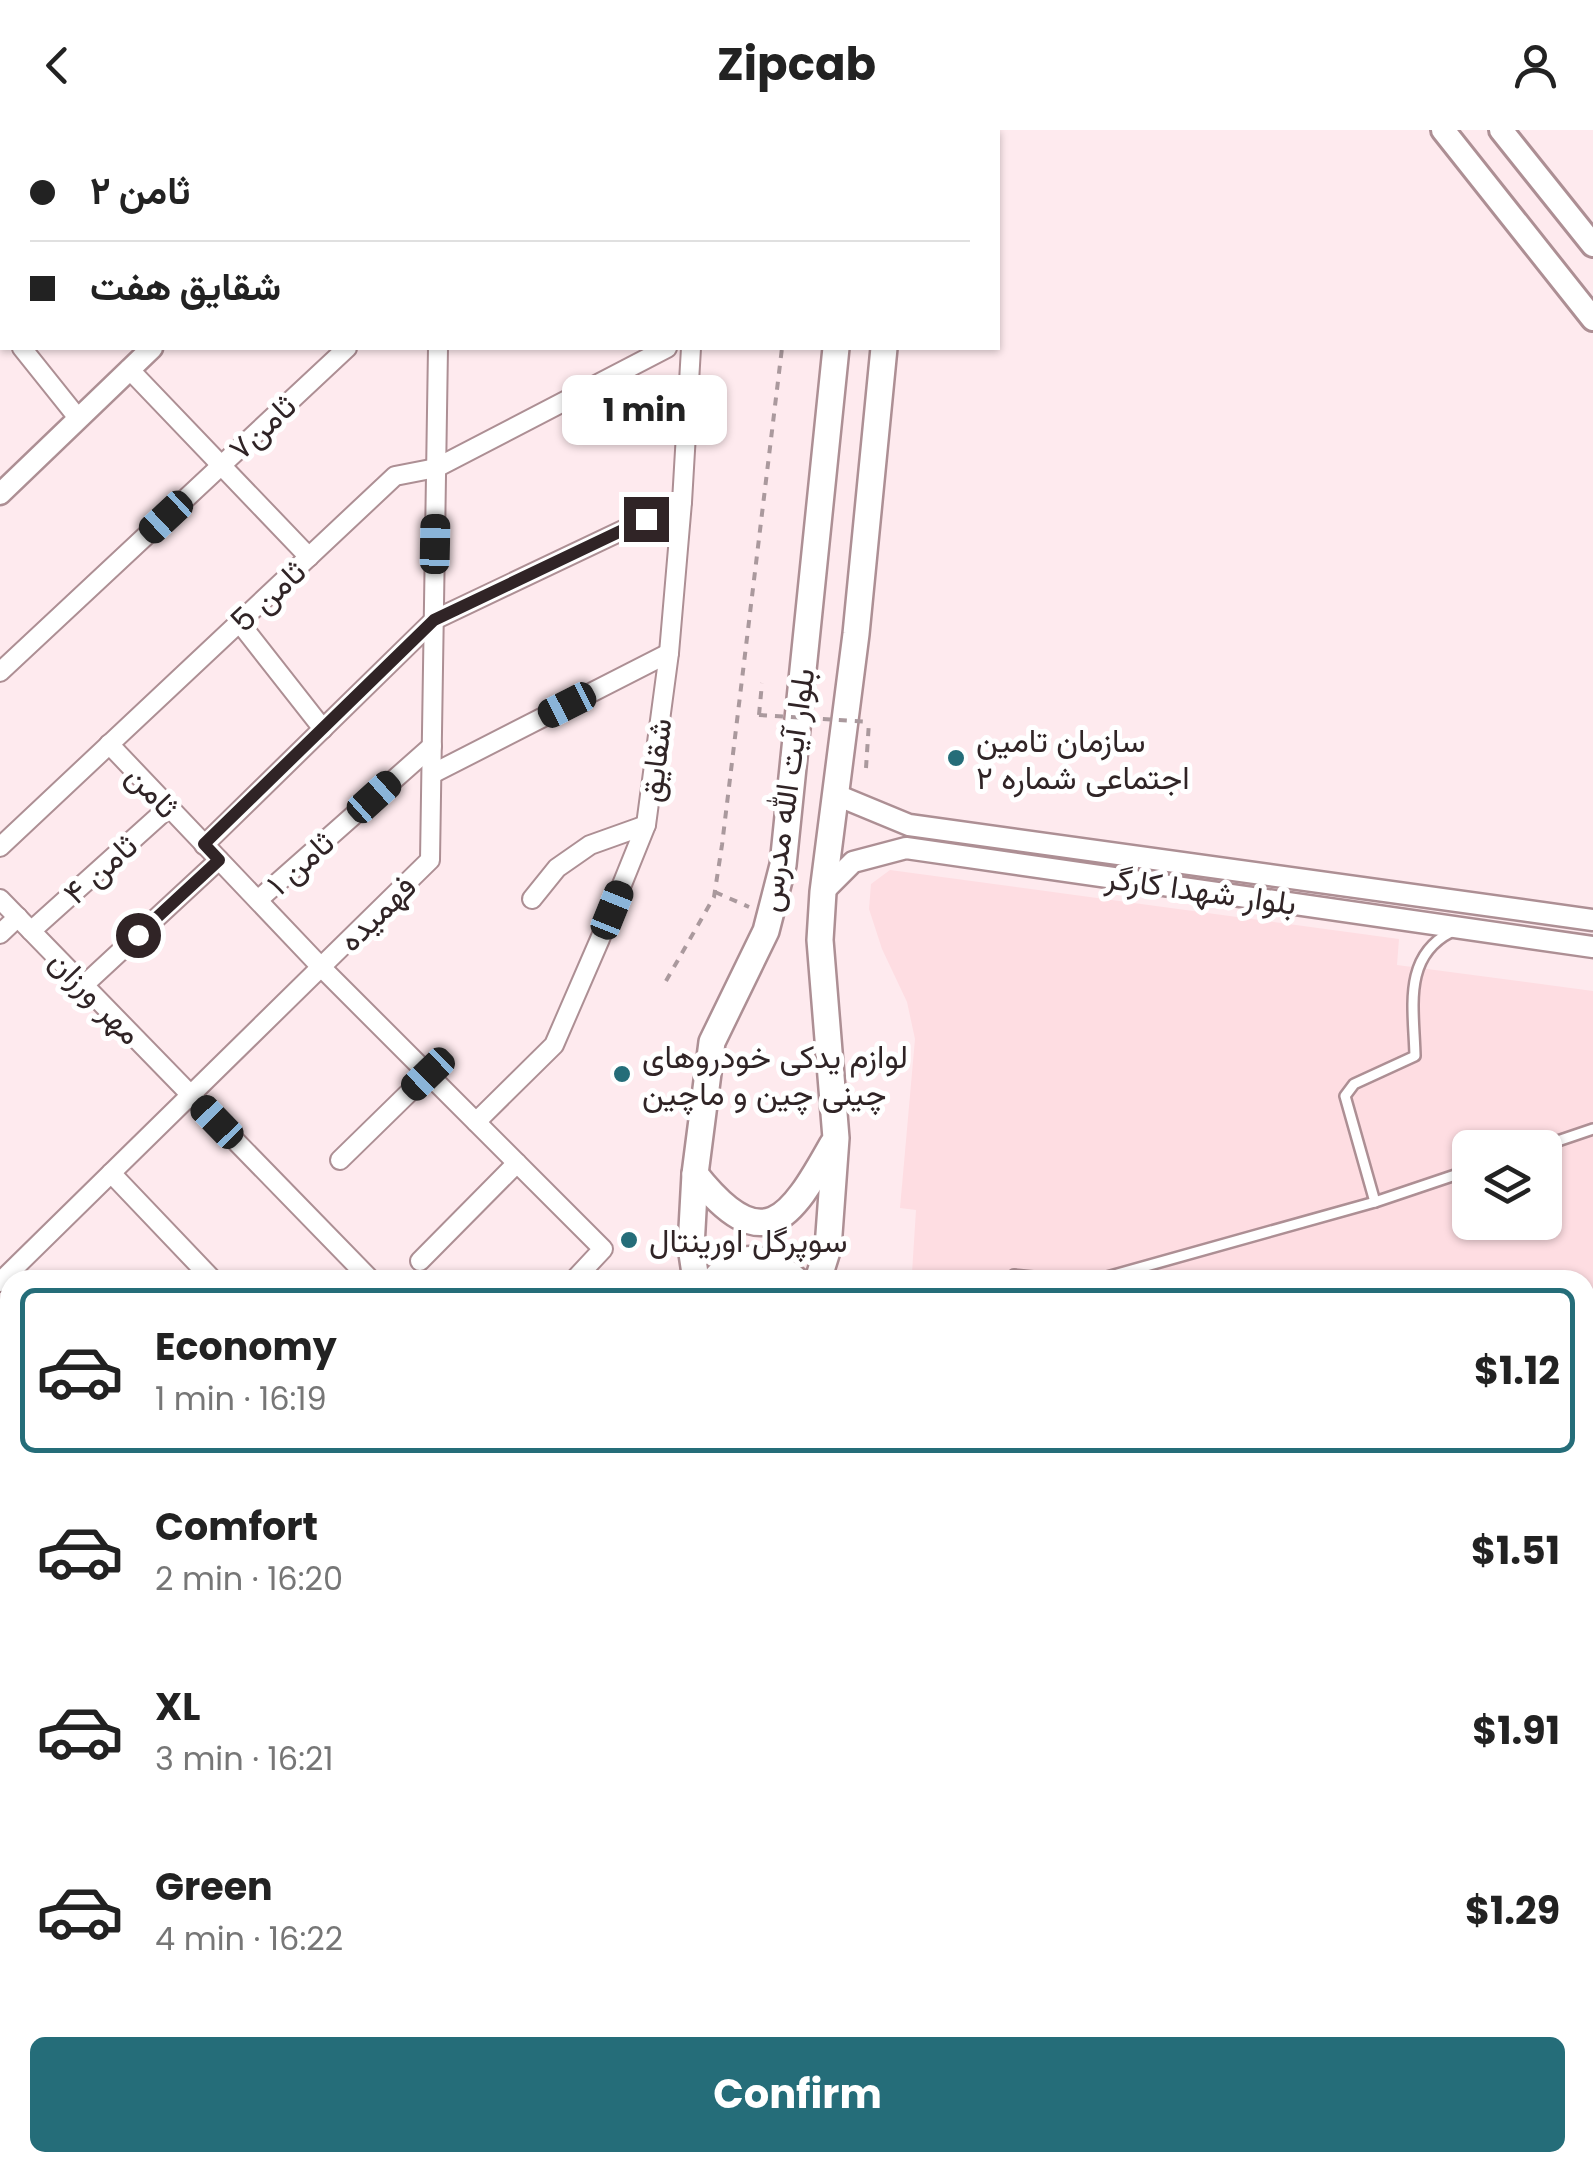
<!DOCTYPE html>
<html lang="en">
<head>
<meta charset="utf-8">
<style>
  body { margin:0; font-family:Poppins,Vazirmatn,sans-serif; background:#f6f6f6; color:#222; height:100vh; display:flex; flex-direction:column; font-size:38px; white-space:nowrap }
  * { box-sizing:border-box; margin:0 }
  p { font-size:32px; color:#767676 }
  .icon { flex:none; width:55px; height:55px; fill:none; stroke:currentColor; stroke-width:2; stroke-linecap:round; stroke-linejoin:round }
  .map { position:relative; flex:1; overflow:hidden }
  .sheet { position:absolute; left:0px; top:1140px; width:1595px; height:902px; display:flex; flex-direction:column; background:#fff; border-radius:30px 30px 0 0; box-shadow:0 2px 8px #0004 }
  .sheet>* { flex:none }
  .top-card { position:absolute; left:0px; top:0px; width:1000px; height:220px; box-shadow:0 2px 8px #0004; display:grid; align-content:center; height:220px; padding:0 30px; background:#fff }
  .buttons { position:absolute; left:1452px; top:1000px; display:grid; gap:20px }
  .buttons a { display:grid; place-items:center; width:110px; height:110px; border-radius:15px; background:#fff; box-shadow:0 2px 8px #0004; font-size:50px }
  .end { position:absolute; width:45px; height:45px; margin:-22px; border:12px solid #302426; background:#fff; box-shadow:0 0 0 5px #fff }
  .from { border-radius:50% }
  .bubble { position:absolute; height:70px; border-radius:15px; background:#fff; box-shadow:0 2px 8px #0004; font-size:32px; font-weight:700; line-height:70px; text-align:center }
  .car { position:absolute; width:30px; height:60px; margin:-30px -15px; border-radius:12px; box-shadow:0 0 8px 2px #0007; background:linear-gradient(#222 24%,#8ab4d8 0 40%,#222 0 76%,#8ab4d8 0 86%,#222 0) }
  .top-card b { display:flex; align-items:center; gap:35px; height:95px; font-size:38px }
  .top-card b+b { border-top:2px solid #e0e0e0 }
  .top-card i { width:25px; height:25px; background:#222 }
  ul { padding:18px 0 0; list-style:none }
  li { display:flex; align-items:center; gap:30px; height:165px; margin:0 20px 15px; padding:0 10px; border:5px solid transparent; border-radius:15px }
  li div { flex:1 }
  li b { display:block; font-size:38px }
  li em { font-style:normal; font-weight:700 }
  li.current { border-color:#256d79 }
  li>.icon { width:90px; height:90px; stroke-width:1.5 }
  .action { display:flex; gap:20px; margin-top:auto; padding:20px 30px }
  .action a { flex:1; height:115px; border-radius:15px; background:#256d79; color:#fff; font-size:40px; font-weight:700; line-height:115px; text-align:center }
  header { display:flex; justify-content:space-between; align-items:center; height:130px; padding:0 30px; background:#fff; font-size:45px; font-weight:700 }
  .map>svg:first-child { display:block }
  .built { fill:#fedde2; fill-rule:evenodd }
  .forest { fill:#d1a7ae }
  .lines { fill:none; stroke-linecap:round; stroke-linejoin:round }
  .service-casing { stroke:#ad8f94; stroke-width:14 }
  .minor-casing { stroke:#ad8f94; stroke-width:22 }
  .tertiary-casing { stroke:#ad8f94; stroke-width:25 }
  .secondary-casing { stroke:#ad8f94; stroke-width:28 }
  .primary-casing { stroke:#ad8f94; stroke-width:30 }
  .path { stroke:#aa999d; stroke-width:4; stroke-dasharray:8 8; stroke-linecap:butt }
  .service { stroke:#fff; stroke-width:9 }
  .minor { stroke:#fff; stroke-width:18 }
  .tertiary { stroke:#fff; stroke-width:20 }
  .secondary { stroke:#fff; stroke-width:22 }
  .primary { stroke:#fff; stroke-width:25 }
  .path-bridge { stroke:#aa999d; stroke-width:4; stroke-dasharray:8 8; stroke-linecap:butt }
  .route { stroke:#302426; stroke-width:12 }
  .poi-dot { fill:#256d79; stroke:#fff; stroke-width:4 }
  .labels { text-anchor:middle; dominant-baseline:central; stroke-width:10; stroke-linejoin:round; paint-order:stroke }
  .street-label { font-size:32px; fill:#302426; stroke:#fff }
  .poi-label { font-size:32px; fill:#302426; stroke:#fff; text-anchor:start }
</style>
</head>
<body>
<header><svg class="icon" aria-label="back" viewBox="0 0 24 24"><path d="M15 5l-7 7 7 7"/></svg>Zipcab<svg class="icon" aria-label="person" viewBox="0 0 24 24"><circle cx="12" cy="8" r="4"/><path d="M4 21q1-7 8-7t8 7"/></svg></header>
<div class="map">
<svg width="1593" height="2041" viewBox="0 0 1593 2041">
  <rect width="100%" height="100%" fill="#feeaee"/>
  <path class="built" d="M 890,740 L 1399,809 L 1397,835 L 1593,861 L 1593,1691 L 1585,1690 L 1585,1150 L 892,1150 L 895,1143 L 912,1143 L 916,1080 L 900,1078 L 915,909 L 907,872 L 882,819 L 869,779 L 871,754 ZM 1470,1018 L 1545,1018 L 1545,1092 L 1470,1092 Z"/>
  <path class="forest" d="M 513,2033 L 513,2032 L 588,2033 L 587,2041 L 512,2041 Z"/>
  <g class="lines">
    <g class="service-casing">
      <g id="service">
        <path d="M 1451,802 C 1402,827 1414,879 1415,926 L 1354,954 L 1345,966 L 1375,1072 L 1470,1040"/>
        <path d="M 1537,1018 L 1593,999"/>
        <path d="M 1013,1150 L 1014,1145 L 1064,1150"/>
        <path d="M 1096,1150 L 1375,1072"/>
        <path d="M 1585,1469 L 1593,1466"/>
      </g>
    </g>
    <g class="minor-casing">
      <g id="minor">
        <path d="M 441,0 L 441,2"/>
        <path d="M 653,0 L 654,2"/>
        <path d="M 161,2 L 164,0"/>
        <path d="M 480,2 L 485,0"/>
        <path d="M 767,2 L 770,0"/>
        <path d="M 0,159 L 2,157"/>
        <path d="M 0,190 L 2,193"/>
        <path d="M 22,218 L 78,288"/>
        <path d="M 129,239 L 309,427"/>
        <path d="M 239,492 L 323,599"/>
        <path d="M 0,542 L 347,218"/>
        <path d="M 109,614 L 321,837 L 603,1119 L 574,1150"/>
        <path d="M 432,644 L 669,523"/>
        <path d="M 204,715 L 434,490 L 682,372"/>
        <path d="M 0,717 L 395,346 L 436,338 L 667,218"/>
        <path d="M 0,769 L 371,1150"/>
        <path d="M 532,769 L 557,738 L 590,715 L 646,695"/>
        <path d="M 258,770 L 432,616"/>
        <path d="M 31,801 L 169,677"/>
        <path d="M 0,804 L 18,787"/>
        <path d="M 84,855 L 219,730"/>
        <path d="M 476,992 L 554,915 L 600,809 L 646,695 L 669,523 L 682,372 L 691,218"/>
        <path d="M 340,1030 L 428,944"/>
        <path d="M 111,1043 L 213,1150"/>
        <path d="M 420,1131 L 517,1033"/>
        <path d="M 0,1152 L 430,730 L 438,218"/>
        <path d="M 0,1378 L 10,1390"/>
        <path d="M 0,1473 L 10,1463"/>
        <path d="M 0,1688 L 10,1677"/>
        <path d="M 1585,1747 L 1593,1748"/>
        <path d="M 0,1808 L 10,1818"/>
        <path d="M 1585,1915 L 1593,1916"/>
        <path d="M 0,1937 L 10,1927"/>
        <path d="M 204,2032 L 211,2041"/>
        <path d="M 1418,2032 L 1489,2041"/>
        <path d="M 77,2041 L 86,2032"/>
        <path d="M 372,2041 L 381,2032"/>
        <path d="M 917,2041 L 918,2032"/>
        <path d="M 1134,2041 L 1135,2032"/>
        <path d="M 1539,2041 L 1540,2032"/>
      </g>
    </g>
    <g class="tertiary-casing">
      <g id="tertiary">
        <path d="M 374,2 L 377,0"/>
        <path d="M 0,364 L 152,218"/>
        <path d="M 834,664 L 909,695 L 1593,790"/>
        <path d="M 823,762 L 853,732 L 906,718 L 1593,817"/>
      </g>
    </g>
    <g class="secondary-casing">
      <g id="secondary">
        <path d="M 1443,0 L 1593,189"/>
        <path d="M 1501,0 L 1593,115"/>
      </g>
    </g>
    <g class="primary-casing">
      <g id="primary">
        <path d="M 859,2 L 859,0"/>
        <path d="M 905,2 L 906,0"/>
        <path d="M 695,1044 C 763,1130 790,1090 832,1015"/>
        <path d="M 696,1150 L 691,1117 L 695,1044 L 712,912 L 766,801 L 783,735 L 836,218"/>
        <path d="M 714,1150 C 741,1120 768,1125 796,1150"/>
        <path d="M 818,1150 L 828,1118 L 836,1008 L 820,810 L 823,762 L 856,504 L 884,218"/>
        <path d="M 627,2041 L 628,2032"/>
        <path d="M 679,2041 L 680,2032"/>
      </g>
    </g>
    <g class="path">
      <path d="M 813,2 L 813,0"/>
      <path d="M 759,585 L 762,553"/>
      <path d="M 866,638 L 869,592"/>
      <path d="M 715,762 L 749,777"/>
      <path d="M 666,851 L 714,767 L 722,715 L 782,218"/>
      <path d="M 516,2041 L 517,2032"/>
      <path d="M 601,2041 L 602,2032"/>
    </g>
    <use href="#service" class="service"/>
    <use href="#minor" class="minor"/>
    <use href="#tertiary" class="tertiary"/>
    <use href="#secondary" class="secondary"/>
    <use href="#primary" class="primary"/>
    <path class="path-bridge" d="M 759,585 L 869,592"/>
  </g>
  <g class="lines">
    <path class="route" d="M 138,805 L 219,730 L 204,714 L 434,490 L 646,389"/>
  </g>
  <g class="poi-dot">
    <circle cx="956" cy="628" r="10"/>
    <circle cx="622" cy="944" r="10"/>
    <circle cx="629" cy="1110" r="10"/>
  </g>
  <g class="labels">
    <g class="street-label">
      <text transform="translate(262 297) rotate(-43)">ثامن۷</text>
      <text transform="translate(268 466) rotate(-43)">ثامن 5</text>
      <text transform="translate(655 630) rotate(-83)">شقایق</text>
      <text transform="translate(786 660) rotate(-82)">بلوار آیت الله مدرس</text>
      <text transform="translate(153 661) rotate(47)">ثامن</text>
      <text transform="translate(300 733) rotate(-42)">ثامن ۱</text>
      <text transform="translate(100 739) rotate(-42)">ثامن ۴</text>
      <text transform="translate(1201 760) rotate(8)">بلوار شهدا کارگر</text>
      <text transform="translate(377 783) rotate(-44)">فهمیده</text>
      <text transform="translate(96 867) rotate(46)">مهر ورزان</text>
    </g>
    <g class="poi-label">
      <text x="976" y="610">سازمان تامین<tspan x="976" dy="37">اجتماعی شماره ۲</tspan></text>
      <text x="642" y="926">لوازم یدکی خودروهای<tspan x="642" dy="37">چینی چین و ماچین</tspan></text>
      <text x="649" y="1110">سوپرگل اورینتال</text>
    </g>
  </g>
</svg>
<div class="buttons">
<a><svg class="icon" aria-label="layers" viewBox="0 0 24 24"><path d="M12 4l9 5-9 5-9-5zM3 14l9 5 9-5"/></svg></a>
</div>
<i class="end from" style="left:138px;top:805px"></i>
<i class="end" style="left:646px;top:389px"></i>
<div class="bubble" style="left:562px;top:245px;width:165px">1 min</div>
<i class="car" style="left:166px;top:387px;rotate:227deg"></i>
<i class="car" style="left:435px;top:414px;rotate:1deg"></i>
<i class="car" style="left:567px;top:575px;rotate:243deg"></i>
<i class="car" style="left:374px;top:667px;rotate:48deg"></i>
<i class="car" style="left:612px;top:780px;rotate:22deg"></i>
<i class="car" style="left:428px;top:944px;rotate:226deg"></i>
<i class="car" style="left:217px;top:992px;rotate:316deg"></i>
<div class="top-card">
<b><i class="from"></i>ثامن ۲</b>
<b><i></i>شقایق هفت</b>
</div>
<section class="sheet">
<ul>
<li class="current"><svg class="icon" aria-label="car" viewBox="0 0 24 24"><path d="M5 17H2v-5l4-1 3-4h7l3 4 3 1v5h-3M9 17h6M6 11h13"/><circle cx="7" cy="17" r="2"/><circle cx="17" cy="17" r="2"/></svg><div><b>Economy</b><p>1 min · 16:19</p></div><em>$1.12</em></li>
<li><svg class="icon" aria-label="car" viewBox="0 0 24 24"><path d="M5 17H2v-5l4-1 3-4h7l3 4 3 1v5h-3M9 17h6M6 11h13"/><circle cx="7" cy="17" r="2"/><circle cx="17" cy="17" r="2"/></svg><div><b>Comfort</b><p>2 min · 16:20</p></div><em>$1.51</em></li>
<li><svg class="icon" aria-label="car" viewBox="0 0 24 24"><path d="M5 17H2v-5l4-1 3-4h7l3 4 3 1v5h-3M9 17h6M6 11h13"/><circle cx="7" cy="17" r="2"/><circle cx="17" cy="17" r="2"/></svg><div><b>XL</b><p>3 min · 16:21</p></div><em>$1.91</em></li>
<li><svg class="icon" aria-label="car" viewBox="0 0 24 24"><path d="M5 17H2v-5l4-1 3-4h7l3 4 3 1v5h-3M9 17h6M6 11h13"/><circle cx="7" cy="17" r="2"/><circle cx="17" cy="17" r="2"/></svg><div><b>Green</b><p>4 min · 16:22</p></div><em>$1.29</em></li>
</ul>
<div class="action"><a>Confirm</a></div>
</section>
</div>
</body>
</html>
